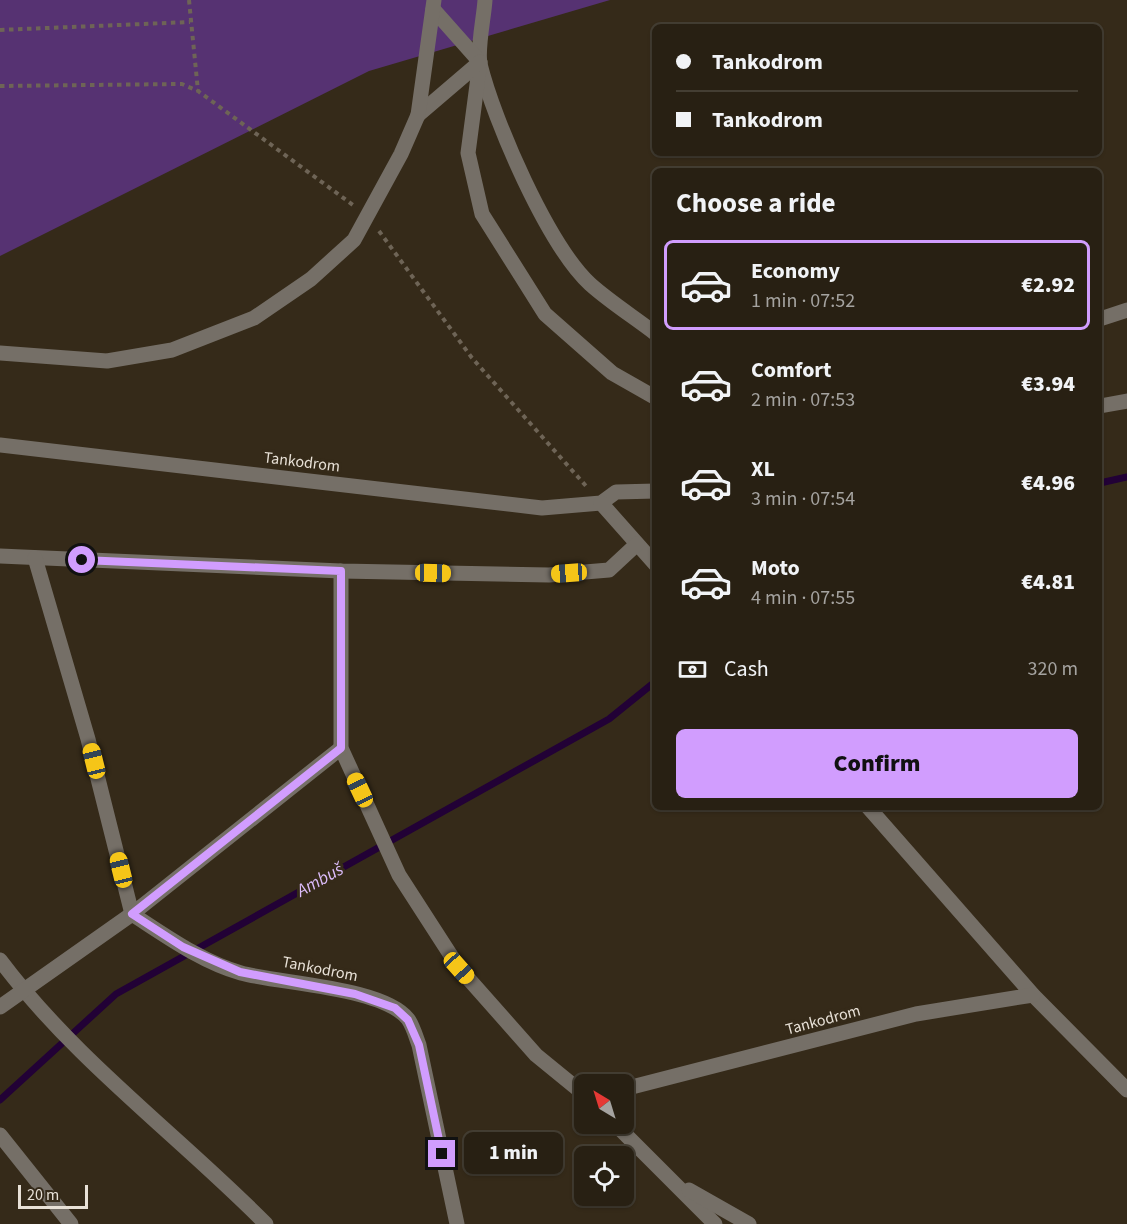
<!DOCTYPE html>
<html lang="en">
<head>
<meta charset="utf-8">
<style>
  body { margin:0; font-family:"Source Sans 3",sans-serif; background:#342d21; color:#f1f3f6; height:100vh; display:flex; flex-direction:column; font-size:22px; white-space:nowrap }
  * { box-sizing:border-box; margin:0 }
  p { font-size:20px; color:#a5a3a0 }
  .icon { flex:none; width:33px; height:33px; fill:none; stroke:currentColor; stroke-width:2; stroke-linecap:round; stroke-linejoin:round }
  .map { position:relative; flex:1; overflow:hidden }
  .side { position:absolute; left:652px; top:168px; width:450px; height:642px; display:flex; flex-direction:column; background:#282013; border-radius:9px; box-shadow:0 2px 4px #0004,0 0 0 2px #443e33 }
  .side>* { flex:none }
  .hud { position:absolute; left:652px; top:24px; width:450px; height:132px; border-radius:9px; box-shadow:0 2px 4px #0004,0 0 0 2px #443e33; display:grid; align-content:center; height:132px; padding:0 24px; background:#282013 }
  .needle { width:39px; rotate:322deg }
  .tools { position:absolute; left:574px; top:1074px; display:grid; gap:12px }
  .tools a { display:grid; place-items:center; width:60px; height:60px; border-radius:9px; background:#282013; box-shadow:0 2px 4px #0004,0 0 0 2px #443e33; font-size:30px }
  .scale { position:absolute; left:18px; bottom:15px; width:70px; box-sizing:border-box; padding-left:6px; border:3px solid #e8e1d7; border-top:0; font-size:16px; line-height:21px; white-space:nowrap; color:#e8e1d7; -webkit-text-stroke:4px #352a19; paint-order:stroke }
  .end { position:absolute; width:27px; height:27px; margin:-14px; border:8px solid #d19dfe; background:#111; box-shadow:0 0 0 3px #111 }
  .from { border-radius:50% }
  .bubble { position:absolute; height:42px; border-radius:9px; background:#282013; box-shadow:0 2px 4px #0004,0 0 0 2px #443e33; font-size:20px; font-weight:800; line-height:42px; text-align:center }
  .car { position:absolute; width:18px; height:36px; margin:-18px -9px; border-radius:8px; box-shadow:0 0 4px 2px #0007; background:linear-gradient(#f5c518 24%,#345 0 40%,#f5c518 0 76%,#345 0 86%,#f5c518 0) }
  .hud b { display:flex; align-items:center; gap:21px; height:57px; font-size:22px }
  .hud b+b { border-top:2px solid #443e33 }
  .hud i { width:15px; height:15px; background:#f1f3f6 }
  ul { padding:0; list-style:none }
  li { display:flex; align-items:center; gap:18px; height:90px; margin:0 12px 9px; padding:0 12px; border:3px solid transparent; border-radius:9px }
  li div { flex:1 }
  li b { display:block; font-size:22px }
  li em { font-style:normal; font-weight:800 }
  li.on { border-color:#d19dfe }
  li>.icon { width:54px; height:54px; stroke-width:1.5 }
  h2 { padding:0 24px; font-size:27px; line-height:72px }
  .pay { display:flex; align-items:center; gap:15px; height:66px; padding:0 24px; font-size:22px }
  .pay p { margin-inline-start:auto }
  .primary-button { display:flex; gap:12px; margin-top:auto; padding:12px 24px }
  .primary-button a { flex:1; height:69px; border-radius:9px; background:#d19dfe; color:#111; font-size:24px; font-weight:800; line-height:69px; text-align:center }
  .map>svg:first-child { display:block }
  .grass { fill:#563272 }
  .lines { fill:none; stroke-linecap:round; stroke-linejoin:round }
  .stream { stroke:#220136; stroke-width:7 }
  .path { stroke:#6e6456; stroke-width:4; stroke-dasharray:4.5 4.5; stroke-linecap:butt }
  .minor { stroke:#756f67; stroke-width:15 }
  .route { stroke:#d19dfe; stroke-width:8 }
  .labels { text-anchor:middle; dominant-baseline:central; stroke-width:6; stroke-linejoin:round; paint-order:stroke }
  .street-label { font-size:16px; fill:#e8e1d7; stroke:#352a19 }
  .water-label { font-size:18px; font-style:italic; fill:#dcbcfa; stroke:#352a19 }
</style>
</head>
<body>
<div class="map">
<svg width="1127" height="1224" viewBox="0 0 1127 1224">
  <rect width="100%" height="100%" fill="#352a19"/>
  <path class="grass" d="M 0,0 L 610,0 L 369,71 L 0,256 Z"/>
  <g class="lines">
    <g class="stream">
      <path d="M 1100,483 L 1127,477"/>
      <path d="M 0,1100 L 116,994 L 609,719 L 656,681"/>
    </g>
    <g class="path">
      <path d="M 189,0 L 198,91"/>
      <path d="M 0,30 L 190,22"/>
      <path d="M 0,86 L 182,84 L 198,91 L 353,205"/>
      <path d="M 379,231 L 472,358 L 586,486"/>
    </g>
    <g class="minor">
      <path d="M 485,0 C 484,17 477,48 480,64 C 494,121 548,245 590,284 C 610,302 634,317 656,334"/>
      <path d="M 433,9 L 480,62 L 468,153 L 482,214 L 545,314 L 612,373 L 656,398"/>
      <path d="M 418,115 L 480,62"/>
      <path d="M 1100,319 L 1127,310"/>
      <path d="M 0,353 L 107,361 L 172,350 L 254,318 L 311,279 L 354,240 L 401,154 L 418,115 L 434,0"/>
      <path d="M 1100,406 L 1127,401"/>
      <path d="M 0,445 L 542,508 L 601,503 L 616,492 L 656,491"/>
      <path d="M 601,503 L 656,565"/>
      <path d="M 0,556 L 341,571 L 549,575 L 609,570 L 637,544"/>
      <path d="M 35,558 L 88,739 L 132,914 C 166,936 202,962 241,973 C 281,984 383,987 408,1019 C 413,1026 416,1037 419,1045 L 457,1224"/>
      <path d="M 341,571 L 341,748 L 399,875 L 459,968 L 536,1055 L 585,1095"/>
      <path d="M 868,807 L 1033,995 L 1127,1090"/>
      <path d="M 0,960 C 75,1060 179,1136 266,1224"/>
      <path d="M 0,1007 L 132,914 L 341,748"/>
      <path d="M 624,1089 L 916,1014 L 1033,995"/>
      <path d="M 615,1124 L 715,1224"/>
      <path d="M 0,1135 L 71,1224"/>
      <path d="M 689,1190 L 749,1224"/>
    </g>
  </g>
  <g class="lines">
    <path class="route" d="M 82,560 L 341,571 L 341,748 L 132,914 L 183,947 L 240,972 L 355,994 L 395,1008 L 408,1020 L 419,1045 L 442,1154"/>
  </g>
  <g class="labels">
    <g class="street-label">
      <text transform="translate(302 462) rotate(7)">Tankodrom</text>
      <text transform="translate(320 969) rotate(11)">Tankodrom</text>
      <text transform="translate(823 1020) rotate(-15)">Tankodrom</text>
    </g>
    <g class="water-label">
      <text transform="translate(320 880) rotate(-29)">Ambuš</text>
    </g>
  </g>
</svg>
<div class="tools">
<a><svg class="needle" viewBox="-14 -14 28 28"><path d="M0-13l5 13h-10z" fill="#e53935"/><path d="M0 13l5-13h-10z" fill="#a5a3a0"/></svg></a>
<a><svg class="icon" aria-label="locate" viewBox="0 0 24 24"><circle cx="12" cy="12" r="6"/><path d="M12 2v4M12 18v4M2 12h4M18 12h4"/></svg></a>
</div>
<div class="scale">20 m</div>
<i class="end from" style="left:82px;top:560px"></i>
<i class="end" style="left:442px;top:1154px"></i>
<div class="bubble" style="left:464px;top:1132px;width:99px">1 min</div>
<i class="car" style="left:433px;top:573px;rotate:91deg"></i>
<i class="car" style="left:569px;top:573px;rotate:266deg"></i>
<i class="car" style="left:94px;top:761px;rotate:346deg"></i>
<i class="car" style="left:360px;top:790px;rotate:335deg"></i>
<i class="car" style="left:121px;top:870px;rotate:346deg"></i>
<i class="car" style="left:459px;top:968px;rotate:138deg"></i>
<div class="hud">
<b><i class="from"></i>Tankodrom</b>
<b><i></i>Tankodrom</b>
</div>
<section class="side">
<h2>Choose a ride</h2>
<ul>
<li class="on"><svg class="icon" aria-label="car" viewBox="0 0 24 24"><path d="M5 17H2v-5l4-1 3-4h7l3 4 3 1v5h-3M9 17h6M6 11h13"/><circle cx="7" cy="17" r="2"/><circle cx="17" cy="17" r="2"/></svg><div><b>Economy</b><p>1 min · 07:52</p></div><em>€2.92</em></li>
<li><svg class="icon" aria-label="car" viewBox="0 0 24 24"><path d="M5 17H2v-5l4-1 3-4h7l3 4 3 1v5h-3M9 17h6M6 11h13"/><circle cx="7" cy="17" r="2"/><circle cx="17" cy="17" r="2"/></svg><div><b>Comfort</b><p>2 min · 07:53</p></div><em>€3.94</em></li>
<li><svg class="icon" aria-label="car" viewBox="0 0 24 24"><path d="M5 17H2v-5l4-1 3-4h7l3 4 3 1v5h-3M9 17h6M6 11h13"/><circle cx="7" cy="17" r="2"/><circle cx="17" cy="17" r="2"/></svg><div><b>XL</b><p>3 min · 07:54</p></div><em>€4.96</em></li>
<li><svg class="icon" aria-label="car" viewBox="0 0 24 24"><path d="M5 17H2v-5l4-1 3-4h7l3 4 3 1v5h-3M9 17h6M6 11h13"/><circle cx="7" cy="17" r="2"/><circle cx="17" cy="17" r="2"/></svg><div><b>Moto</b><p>4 min · 07:55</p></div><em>€4.81</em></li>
</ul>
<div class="pay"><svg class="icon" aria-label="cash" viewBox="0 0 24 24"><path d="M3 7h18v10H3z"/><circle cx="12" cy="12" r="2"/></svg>Cash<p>320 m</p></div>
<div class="primary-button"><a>Confirm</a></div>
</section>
</div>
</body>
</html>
